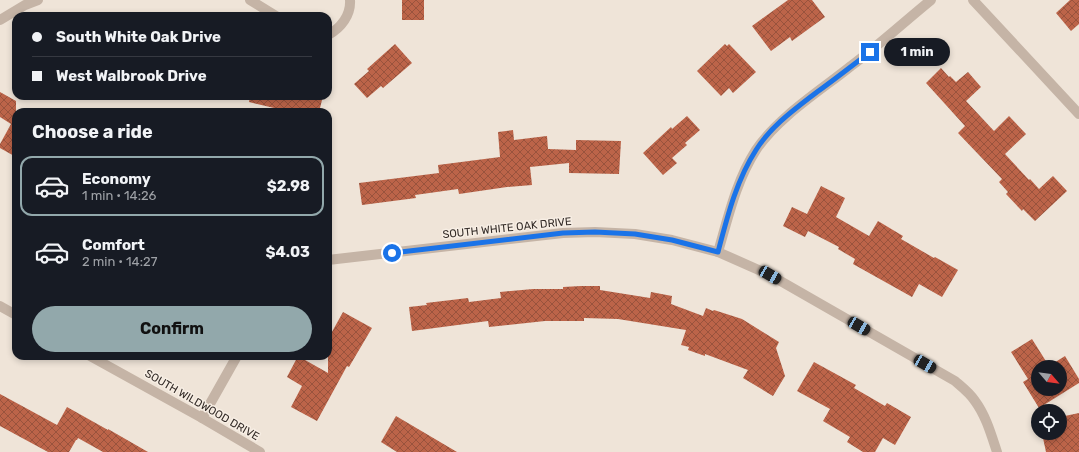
<!DOCTYPE html>
<html lang="en">
<head>
<meta charset="utf-8">
<style>
  body { margin:0; font-family:Rubik,sans-serif; background:#242831; color:#f1f3f6; height:100vh; display:flex; flex-direction:column; font-size:15px; white-space:nowrap }
  * { box-sizing:border-box; margin:0 }
  p { font-size:13px; color:#9ea1a6 }
  .icon { flex:none; width:22px; height:22px; fill:none; stroke:currentColor; stroke-width:2; stroke-linecap:round; stroke-linejoin:round }
  .map { position:relative; flex:1; overflow:hidden }
  .side { position:absolute; left:12px; top:108px; width:320px; height:252px; display:flex; flex-direction:column; background:#171b24; border-radius:12px; box-shadow:0 2px 6px #0003 }
  .side>* { flex:none }
  .top-card { position:absolute; left:12px; top:12px; width:320px; height:88px; border-radius:12px; box-shadow:0 2px 6px #0003; display:grid; align-content:center; height:88px; padding:0 20px; background:#171b24 }
  .needle { width:26px; rotate:118deg }
  .tools { position:absolute; left:1031px; top:360px; display:grid; gap:8px }
  .tools a { display:grid; place-items:center; width:36px; height:36px; border-radius:50%; background:#171b24; box-shadow:0 2px 6px #0003; font-size:20px }
  .end { position:absolute; width:18px; height:18px; margin:-9px; border:5px solid #1a73e8; background:#fff; box-shadow:0 0 0 2px #fff }
  .from { border-radius:50% }
  .bubble { position:absolute; height:28px; border-radius:14px; background:#171b24; box-shadow:0 2px 6px #0003; font-size:13px; font-weight:700; line-height:28px; text-align:center }
  .car { position:absolute; width:12px; height:24px; margin:-12px -6px; border-radius:5px; box-shadow:0 0 3px 1px #0007; background:linear-gradient(#222 24%,#8ab4d8 0 40%,#222 0 76%,#8ab4d8 0 86%,#222 0) }
  .top-card b { display:flex; align-items:center; gap:14px; height:38px; font-size:15px }
  .top-card b+b { border-top:1px solid #363941 }
  .top-card i { width:10px; height:10px; background:#f1f3f6 }
  ul { padding:0; list-style:none }
  li { display:flex; align-items:center; gap:12px; height:60px; margin:0 8px 6px; padding:0 12px; border:2px solid transparent; border-radius:12px }
  li div { flex:1 }
  li b { display:block; font-size:15px }
  li em { font-style:normal; font-weight:700 }
  li.selected { border-color:#92a8ab }
  li>.icon { width:36px; height:36px; stroke-width:1.5 }
  h2 { padding:0 20px; font-size:18px; line-height:48px }
  .button { display:flex; gap:8px; margin-top:auto; padding:8px 20px }
  .button a { flex:1; height:46px; border-radius:24px; background:#92a8ab; color:#111; font-size:16px; font-weight:700; line-height:46px; text-align:center }
  .map>svg:first-child { display:block }
  .building { fill:url(#building-cross-hatch); fill-rule:evenodd }
  .lines { fill:none; stroke-linecap:round; stroke-linejoin:round }
  .minor { stroke:#c5b4a6; stroke-width:10 }
  .route { stroke:#1a73e8; stroke-width:5 }
  .labels { text-anchor:middle; dominant-baseline:central; stroke-width:3; stroke-linejoin:round; paint-order:stroke }
  .street-label { font-size:11px; fill:#322a26; stroke:#f7eee4 }
</style>
</head>
<body>
<div class="map">
<svg width="1079" height="452" viewBox="0 0 1079 452">
  <defs>
    <pattern id="building-cross-hatch" width="8" height="8" patternUnits="userSpaceOnUse"><rect width="8" height="8" fill="#bc6449"/><path d="M0 0l8 8M0 8l8-8" fill="none" stroke="#99533d"/></pattern>
  </defs>
  <rect width="100%" height="100%" fill="#efe4d8"/>
  <g class="building">
    <rect x="402" y="0" width="22" height="20"/>
    <path d="M 788,0 L 812,0 L 825,17 L 792,41 L 790,37 L 771,51 L 752,26 Z"/>
    <path d="M 1070,0 L 1079,0 L 1079,24 L 1071,31 L 1056,13 Z"/>
    <path d="M 395,44 L 412,63 L 383,88 L 381,86 L 367,98 L 354,84 L 369,71 L 367,69 Z"/>
    <path d="M 725,44 L 727,46 L 729,44 L 756,72 L 733,93 L 729,88 L 721,96 L 697,71 Z"/>
    <path d="M 941,68 L 949,77 L 950,76 L 956,82 L 968,72 L 981,87 L 966,101 L 994,131 L 1009,116 L 1026,134 L 1005,154 L 1029,180 L 1030,179 L 1039,189 L 1053,176 L 1067,191 L 1035,221 L 1023,209 L 1022,211 L 1006,194 L 1008,192 L 999,182 L 1002,179 L 958,133 L 965,126 L 926,83 Z"/>
    <path d="M 0,92 L 16,101 L 16,157 L 0,148 L 0,144 L 11,124 L 0,117 Z"/>
    <path d="M 250,96 L 323,96 L 319,112 L 291,112 L 249,102 Z"/>
    <path d="M 687,116 L 700,130 L 685,143 L 687,145 L 672,158 L 677,163 L 663,175 L 643,153 L 671,127 L 672,129 Z"/>
    <path d="M 513,130 L 514,140 L 547,136 L 548,149 L 576,150 L 576,140 L 621,141 L 619,174 L 569,173 L 569,163 L 530,167 L 532,185 L 507,187 L 459,194 L 458,189 L 415,195 L 416,198 L 362,205 L 359,183 L 439,173 L 438,165 L 500,157 L 498,132 Z"/>
    <path d="M 821,186 L 845,198 L 836,217 L 869,236 L 878,221 L 903,236 L 901,239 L 934,258 L 935,257 L 958,270 L 942,297 L 919,284 L 912,297 L 853,264 L 855,259 L 838,249 L 839,247 L 808,231 L 805,237 L 783,226 L 792,207 L 807,214 Z"/>
    <path d="M 581,286 L 600,286 L 600,290 L 650,298 L 651,292 L 672,296 L 671,304 L 703,316 L 706,308 L 713,311 L 714,310 L 742,319 L 779,342 L 776,348 L 785,376 L 773,396 L 743,378 L 748,370 L 705,354 L 705,356 L 688,350 L 689,347 L 681,345 L 686,330 L 618,319 L 584,318 L 584,321 L 545,321 L 489,327 L 488,321 L 412,331 L 409,307 L 427,305 L 426,303 L 468,298 L 469,302 L 501,298 L 500,292 L 533,289 L 563,289 L 563,287 Z"/>
    <path d="M 343,312 L 372,328 L 349,367 L 347,366 L 317,421 L 291,407 L 302,386 L 287,377 L 298,356 L 328,373 L 328,339 Z"/>
    <path d="M 1032,339 L 1049,366 L 1065,356 L 1079,379 L 1079,383 L 1039,408 L 1023,382 L 1028,379 L 1011,352 ZM 1038,367 L 1060,367 L 1060,389 L 1038,389 Z"/>
    <path d="M 814,362 L 856,385 L 854,388 L 885,406 L 887,403 L 911,417 L 895,445 L 883,438 L 875,452 L 863,452 L 847,442 L 850,437 L 823,421 L 830,409 L 797,391 Z"/>
    <path d="M 0,394 L 57,425 L 67,407 L 108,430 L 108,429 L 148,452 L 103,452 L 78,438 L 77,440 L 76,440 L 69,452 L 48,452 L 0,426 Z"/>
    <path d="M 1079,413 L 1079,452 L 1046,452 L 1043,438 L 1049,437 L 1049,433 L 1060,433 L 1060,417 Z"/>
    <path d="M 396,416 L 457,452 L 397,452 L 381,442 Z"/>
  </g>
  <g class="lines">
    <g class="minor">
      <path d="M 250,0 L 276,16"/>
      <path d="M 973,0 L 1079,114"/>
      <path d="M 0,20 L 25,5 L 38,0"/>
      <path d="M 328,35 C 341,28 351,15 350,0"/>
      <path d="M 718,252 C 728,218 736,181 756,150 C 778,117 820,91 851,66 C 879,45 904,22 931,0"/>
      <path d="M 328,260 L 563,233 L 595,232 L 635,234 L 672,240 L 718,252 L 770,275 L 955,381 C 962,387 970,393 975,401 C 986,416 991,434 997,452"/>
      <path d="M 0,306 L 16,315"/>
      <path d="M 90,356 L 202,418 L 260,452"/>
      <path d="M 202,418 L 237,356"/>
    </g>
  </g>
  <g class="lines">
    <path class="route" d="M 392,253 L 563,233 L 595,232 L 635,234 L 672,240 L 718,252 C 727,218 736,181 756,150 C 771,126 795,109 817,92 C 835,79 853,65 870,52"/>
  </g>
  <g class="labels">
    <g class="street-label">
      <text transform="translate(507 228) rotate(-6)">SOUTH WHITE OAK DRIVE</text>
      <text transform="translate(202 405) rotate(30)">SOUTH WILDWOOD DRIVE</text>
    </g>
  </g>
</svg>
<div class="tools">
<a><svg class="needle" viewBox="-14 -14 28 28"><path d="M0-13l5 13h-10z" fill="#e53935"/><path d="M0 13l5-13h-10z" fill="#9ea1a6"/></svg></a>
<a><svg class="icon" aria-label="locate" viewBox="0 0 24 24"><circle cx="12" cy="12" r="6"/><path d="M12 2v4M12 18v4M2 12h4M18 12h4"/></svg></a>
</div>
<i class="end from" style="left:392px;top:253px"></i>
<i class="end" style="left:870px;top:52px"></i>
<div class="bubble" style="left:884px;top:38px;width:66px">1 min</div>
<i class="car" style="left:770px;top:275px;rotate:120deg"></i>
<i class="car" style="left:859px;top:326px;rotate:120deg"></i>
<i class="car" style="left:925px;top:364px;rotate:120deg"></i>
<div class="top-card">
<b><i class="from"></i>South White Oak Drive</b>
<b><i></i>West Walbrook Drive</b>
</div>
<section class="side">
<h2>Choose a ride</h2>
<ul>
<li class="selected"><svg class="icon" aria-label="car" viewBox="0 0 24 24"><path d="M5 17H2v-5l4-1 3-4h7l3 4 3 1v5h-3M9 17h6M6 11h13"/><circle cx="7" cy="17" r="2"/><circle cx="17" cy="17" r="2"/></svg><div><b>Economy</b><p>1 min · 14:26</p></div><em>$2.98</em></li>
<li><svg class="icon" aria-label="car" viewBox="0 0 24 24"><path d="M5 17H2v-5l4-1 3-4h7l3 4 3 1v5h-3M9 17h6M6 11h13"/><circle cx="7" cy="17" r="2"/><circle cx="17" cy="17" r="2"/></svg><div><b>Comfort</b><p>2 min · 14:27</p></div><em>$4.03</em></li>
</ul>
<div class="button"><a>Confirm</a></div>
</section>
</div>
</body>
</html>
